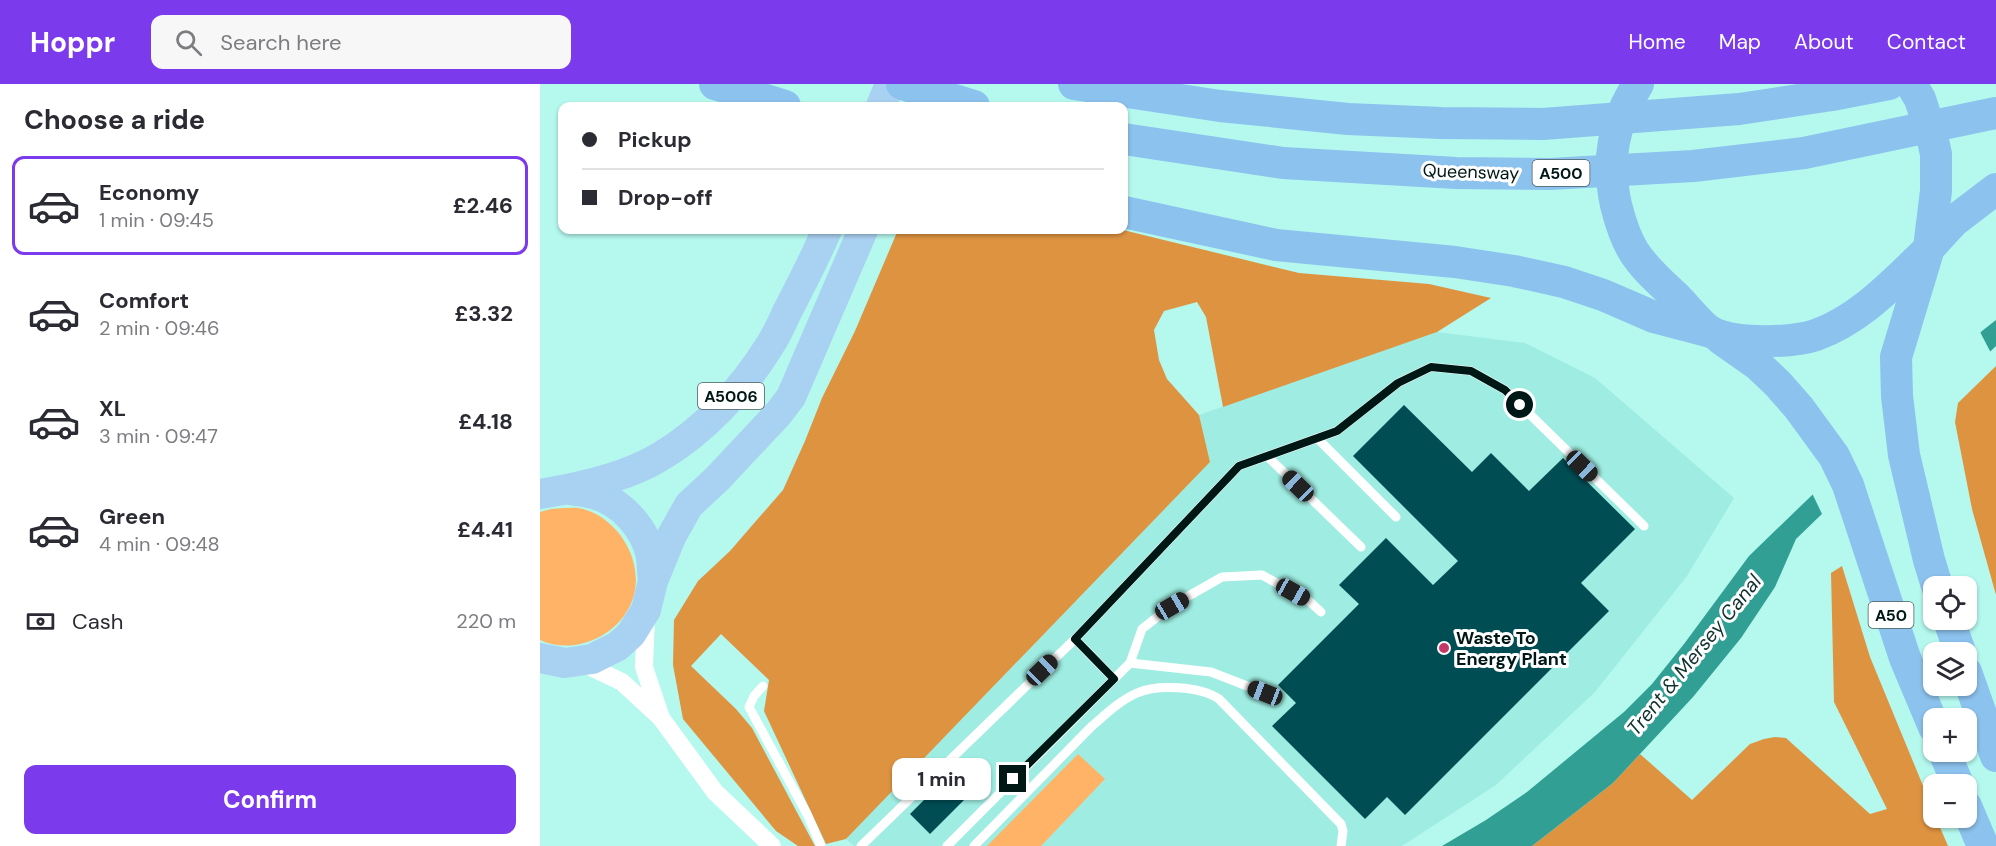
<!DOCTYPE html>
<html lang="en">
<head>
<meta charset="utf-8">
<style>
  body { margin:0; font-family:"DM Sans",sans-serif; background:#f7f7f7; color:#2b2b33; height:100vh; display:flex; flex-direction:column; font-size:22px; white-space:nowrap }
  * { box-sizing:border-box; margin:0 }
  p { font-size:20px; color:#7c7c81 }
  .icon { flex:none; width:33px; height:33px; fill:none; stroke:currentColor; stroke-width:2; stroke-linecap:round; stroke-linejoin:round }
  .map { position:relative; flex:1; overflow:hidden }
  .panel { display:flex; flex-direction:column; background:#fff; width:540px }
  .panel>* { flex:none }
  .banner { position:absolute; left:18px; top:18px; width:570px; height:132px; border-radius:12px; box-shadow:0 2px 4px #0004; display:grid; align-content:center; height:132px; padding:0 24px; background:#fff }
  .controls { position:absolute; left:1383px; top:492px; display:grid; gap:12px }
  .controls a { display:grid; place-items:center; width:54px; height:54px; border-radius:12px; background:#fff; box-shadow:0 2px 4px #0004; font-size:30px }
  .end { position:absolute; width:27px; height:27px; margin:-14px; border:8px solid #001815; background:#fff; box-shadow:0 0 0 3px #fff }
  .from { border-radius:50% }
  .bubble { position:absolute; height:42px; border-radius:12px; background:#fff; box-shadow:0 2px 4px #0004; font-size:20px; font-weight:700; line-height:42px; text-align:center }
  .car { position:absolute; width:18px; height:36px; margin:-18px -9px; border-radius:8px; box-shadow:0 0 4px 2px #0007; background:linear-gradient(#222 24%,#8ab4d8 0 40%,#222 0 76%,#8ab4d8 0 86%,#222 0) }
  .banner b { display:flex; align-items:center; gap:21px; height:57px; font-size:22px }
  .banner b+b { border-top:2px solid #e1e1e2 }
  .banner i { width:15px; height:15px; background:#2b2b33 }
  ul { padding:0; list-style:none }
  li { display:flex; align-items:center; gap:18px; height:99px; margin:0 12px 9px; padding:0 12px; border:3px solid transparent; border-radius:12px }
  li div { flex:1 }
  li b { display:block; font-size:22px }
  li em { font-style:normal; font-weight:700 }
  li.selected { border-color:#7c3aed }
  li>.icon { width:54px; height:54px; stroke-width:1.5 }
  h2 { padding:0 24px; font-size:27px; line-height:72px }
  .pay { display:flex; align-items:center; gap:15px; height:66px; padding:0 24px; font-size:22px }
  .pay p { margin-inline-start:auto }
  .primary-button { display:flex; gap:12px; margin-top:auto; padding:12px 24px }
  .primary-button a { flex:1; height:69px; border-radius:12px; background:#7c3aed; color:#fff; font-size:24px; font-weight:700; line-height:69px; text-align:center }
  header { display:flex; align-items:center; gap:36px; box-sizing:border-box; height:84px; padding:0 30px; background:#7c3aed; color:#fff }
  header strong { font-size:28px }
  nav { display:flex; gap:33px; margin-inline-start:auto; font-size:21px }
  .search { width:420px; height:54px; background:#f7f7f7; display:flex; align-items:center; gap:15px; box-sizing:border-box; padding:0 21px; border-radius:12px; color:#7c7c81; font-size:22px }
  main { display:flex; flex:1; min-height:0 }
  .map>svg:first-child { display:block }
  .built { fill:#9fede2 }
  .green { fill:#ffb366 }
  .forest { fill:#de9341 }
  .water { fill:#319f93 }
  .pier { fill:#b4f8ee }
  .building { fill:#004d54 }
  .lines { fill:none; stroke-linecap:round; stroke-linejoin:round }
  .service { stroke:#fff; stroke-width:9 }
  .minor { stroke:#fff; stroke-width:18 }
  .primary { stroke:#a9d1f2; stroke-width:30 }
  .trunk { stroke:#8cc2ee; stroke-width:32 }
  .route { stroke:#001815; stroke-width:8 }
  .poi-dot { fill:#c53867; stroke:#fff; stroke-width:2 }
  .labels { text-anchor:middle; dominant-baseline:central; stroke-width:6; stroke-linejoin:round; paint-order:stroke }
  .shield { fill:#fff; stroke:#4c5d5b; stroke-width:1.5 }
  .shield-label { font-size:16px; font-weight:bold; fill:#001815 }
  .street-label { font-size:18px; fill:#001815; stroke:#fff }
  .poi-label { font-size:18px; font-weight:bold; fill:#001815; stroke:#fff; text-anchor:start }
  .water-label { font-size:20px; font-style:italic; fill:#11312d; stroke:#fff }
</style>
</head>
<body>
<header>
<strong>Hoppr</strong>
<div class="search"><svg class="icon" aria-label="search" viewBox="0 0 24 24"><circle cx="10" cy="10" r="6"/><path d="M15 15l6 6"/></svg>Search here</div>
<nav><a>Home</a><a>Map</a><a>About</a><a>Contact</a></nav>
</header>
<main>
<section class="panel">
<h2>Choose a ride</h2>
<ul>
<li class="selected"><svg class="icon" aria-label="car" viewBox="0 0 24 24"><path d="M5 17H2v-5l4-1 3-4h7l3 4 3 1v5h-3M9 17h6M6 11h13"/><circle cx="7" cy="17" r="2"/><circle cx="17" cy="17" r="2"/></svg><div><b>Economy</b><p>1 min · 09:45</p></div><em>£2.46</em></li>
<li><svg class="icon" aria-label="car" viewBox="0 0 24 24"><path d="M5 17H2v-5l4-1 3-4h7l3 4 3 1v5h-3M9 17h6M6 11h13"/><circle cx="7" cy="17" r="2"/><circle cx="17" cy="17" r="2"/></svg><div><b>Comfort</b><p>2 min · 09:46</p></div><em>£3.32</em></li>
<li><svg class="icon" aria-label="car" viewBox="0 0 24 24"><path d="M5 17H2v-5l4-1 3-4h7l3 4 3 1v5h-3M9 17h6M6 11h13"/><circle cx="7" cy="17" r="2"/><circle cx="17" cy="17" r="2"/></svg><div><b>XL</b><p>3 min · 09:47</p></div><em>£4.18</em></li>
<li><svg class="icon" aria-label="car" viewBox="0 0 24 24"><path d="M5 17H2v-5l4-1 3-4h7l3 4 3 1v5h-3M9 17h6M6 11h13"/><circle cx="7" cy="17" r="2"/><circle cx="17" cy="17" r="2"/></svg><div><b>Green</b><p>4 min · 09:48</p></div><em>£4.41</em></li>
</ul>
<div class="pay"><svg class="icon" aria-label="cash" viewBox="0 0 24 24"><path d="M3 7h18v10H3z"/><circle cx="12" cy="12" r="2"/></svg>Cash<p>220 m</p></div>
<div class="primary-button"><a>Confirm</a></div>
</section>
<div class="map">
<svg width="1456" height="762" viewBox="0 0 1456 762">
  <rect width="100%" height="100%" fill="#b4f8ee"/>
  <path class="built" d="M 897,248 L 985,259 L 1055,294 L 1194,414 L 1147,492 L 1055,608 L 956,701 L 862,762 L 314,762 L 306,755 L 670,378 L 659,331 Z"/>
  <g class="green">
    <path d="M 24,424 C 30,424 37,423 43,425 C 80,435 106,480 92,517 C 79,552 34,572 0,556 L 0,428 L 11,425 Z"/>
    <path d="M 538,670 L 565,695 L 501,762 L 447,762 Z"/>
  </g>
  <g class="forest">
    <path d="M 358,146 L 583,146 L 759,189 L 889,200 L 951,214 L 897,248 L 683,323 L 666,233 L 657,218 L 624,227 L 614,246 L 619,276 L 627,295 L 659,331 L 670,378 L 306,755 L 286,760 L 224,627 L 229,596 L 181,550 L 151,582 L 196,625 L 212,644 L 275,762 L 258,762 L 236,747 L 143,635 L 133,581 L 134,536 L 158,497 L 190,467 L 243,406 L 265,357 L 282,314 L 315,247 Z"/>
    <path d="M 1456,282 L 1456,511 L 1432,425 L 1415,338 L 1418,319 Z"/>
    <path d="M 1302,482 L 1330,573 L 1393,726 L 1394,734 L 1396,734 L 1408,762 L 992,762 L 1073,699 L 1100,670 L 1152,716 L 1210,660 L 1224,655 L 1235,653 L 1246,654 L 1330,730 L 1347,725 L 1294,618 L 1291,489 Z"/>
  </g>
  <path class="water" d="M 1456,236 L 1456,262 L 1256,455 L 1235,503 L 1201,554 L 1153,613 L 1073,699 L 992,762 L 902,762 L 946,736 L 987,708 L 1084,628 L 1112,600 L 1144,560 L 1209,472 L 1442,247 Z"/>
  <path class="pier" d="M 1439,246 L 1451,269 L 1283,432 L 1271,407 Z"/>
  <g class="building">
    <path d="M 864,321 L 932,388 L 951,369 L 989,407 L 1023,374 L 1095,445 L 1041,499 L 1069,527 L 865,731 L 847,713 L 825,735 L 732,642 L 756,619 L 738,601 L 819,520 L 799,501 L 846,454 L 893,501 L 918,477 L 813,372 Z"/>
    <path d="M 409,691 L 429,711 L 390,750 L 370,730 Z"/>
  </g>
  <g class="lines">
    <g class="service">
      <path d="M 777,354 L 856,433"/>
      <path d="M 727,372 L 821,463"/>
      <path d="M 535,555 L 574,595"/>
      <path d="M 590,579 L 602,545 L 631,522 L 682,493 L 722,491 L 769,517 L 781,528"/>
      <path d="M 223,602 L 214,612 L 209,623 L 267,730 L 281,762"/>
      <path d="M 321,762 L 535,555 L 699,382 L 797,347 L 858,299 L 891,283 L 931,287 L 965,306 L 1104,442"/>
      <path d="M 407,762 L 590,579 L 671,588 L 725,609"/>
      <path d="M 434,762 L 551,643 C 565,631 579,617 597,609 C 617,600 660,602 679,615 L 801,740 L 803,747 L 801,762"/>
    </g>
    <g class="minor">
      <path d="M 38,577 L 82,598 L 121,634 L 104,583 L 106,533"/>
      <path d="M 121,634 L 175,708 L 232,762"/>
    </g>
    <g class="primary">
      <path d="M 341,22 L 350,0"/>
      <path d="M 30,406 C 37,407 46,408 53,410 C 81,417 106,445 111,473 C 112,481 112,489 113,497"/>
      <path d="M 0,410 C 37,404 86,393 118,374 C 163,348 203,305 230,261 C 237,251 242,239 247,228 C 261,201 275,174 287,146"/>
      <path d="M 0,574 L 25,579 L 52,575 L 78,562 L 91,550 L 106,526 L 113,497 L 131,453 L 149,421 L 177,395 L 238,330 L 251,313 L 323,146"/>
    </g>
    <g class="trunk">
      <path d="M 175,0 L 245,22"/>
      <path d="M 362,0 L 434,22"/>
      <path d="M 534,0 L 680,22 L 808,35 L 901,39 L 1003,40 L 1199,25 L 1292,11 L 1349,0"/>
      <path d="M 1098,0 C 1073,40 1066,75 1076,121 C 1080,137 1085,154 1094,168 C 1105,185 1120,198 1134,211 C 1144,220 1162,244 1173,249 C 1197,260 1252,259 1276,251 C 1321,235 1354,198 1388,166"/>
      <path d="M 1371,0 L 1380,15 L 1392,52 L 1396,70 L 1396,107 L 1389,164 L 1356,273 L 1357,312 L 1364,371 L 1389,476 L 1397,502"/>
      <path d="M 584,55 L 743,79 L 916,89 L 1010,90 L 1153,82 L 1264,69 L 1456,29"/>
      <path d="M 584,128 L 736,161 L 915,178 L 974,187 L 1024,198 L 1063,211 L 1114,233 L 1171,248"/>
      <path d="M 1389,164 L 1414,137 L 1456,105"/>
      <path d="M 1181,255 L 1218,281 L 1238,300 L 1259,324 L 1294,372 L 1308,401 L 1365,574 L 1394,643"/>
      <path d="M 1409,536 L 1420,568"/>
      <path d="M 1426,588 L 1456,672"/>
      <path d="M 1404,668 L 1418,700"/>
      <path d="M 1426,722 L 1443,762"/>
    </g>
  </g>
  <g class="lines">
    <path class="route" d="M 473,695 L 574,595 L 535,555 L 699,382 L 797,347 L 858,299 L 891,283 L 931,287 L 965,306 L 980,321"/>
  </g>
  <circle class="poi-dot" cx="904" cy="564" r="6"/>
  <g class="labels">
    <g class="shield">
      <rect x="992.5" y="76" width="57" height="26" rx="4.5"/>
      <rect x="158" y="299" width="66" height="26" rx="4.5"/>
      <rect x="1328.5" y="518" width="45" height="26" rx="4.5"/>
    </g>
    <g class="shield-label">
      <text x="1021" y="89">A500</text>
      <text x="191" y="312">A5006</text>
      <text x="1351" y="531">A50</text>
    </g>
    <g class="street-label">
      <text transform="translate(931 88) rotate(2)">Queensway</text>
    </g>
    <g class="poi-label">
      <text x="916" y="554">Waste To<tspan x="916" dy="21">Energy Plant</tspan></text>
    </g>
    <g class="water-label">
      <text transform="translate(1154 571) rotate(-51)">Trent &amp; Mersey Canal</text>
    </g>
  </g>
</svg>
<div class="controls">
<a><svg class="icon" aria-label="locate" viewBox="0 0 24 24"><circle cx="12" cy="12" r="6"/><path d="M12 2v4M12 18v4M2 12h4M18 12h4"/></svg></a>
<a><svg class="icon" aria-label="layers" viewBox="0 0 24 24"><path d="M12 4l9 5-9 5-9-5zM3 14l9 5 9-5"/></svg></a>
<a>+</a>
<a>−</a>
</div>
<i class="end from" style="left:980px;top:321px"></i>
<i class="end" style="left:473px;top:695px"></i>
<div class="bubble" style="left:352px;top:674px;width:99px">1 min</div>
<i class="car" style="left:1042px;top:382px;rotate:134deg"></i>
<i class="car" style="left:758px;top:402px;rotate:314deg"></i>
<i class="car" style="left:753px;top:508px;rotate:119deg"></i>
<i class="car" style="left:632px;top:522px;rotate:60deg"></i>
<i class="car" style="left:502px;top:586px;rotate:46deg"></i>
<i class="car" style="left:725px;top:609px;rotate:291deg"></i>
<div class="banner">
<b><i class="from"></i>Pickup</b>
<b><i></i>Drop-off</b>
</div>
</div>
</main>
</body>
</html>
